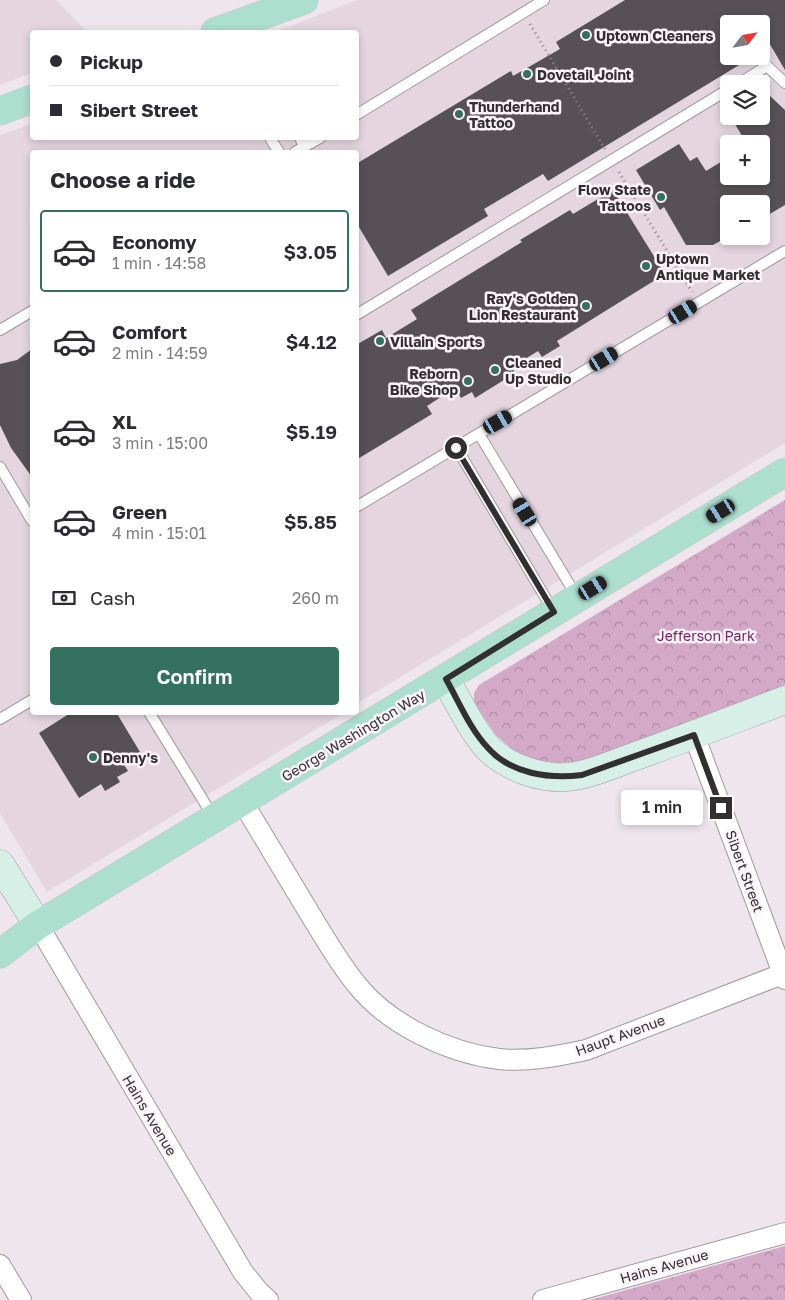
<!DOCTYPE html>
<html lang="en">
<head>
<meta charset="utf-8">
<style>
  body { margin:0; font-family:"Golos Text",sans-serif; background:#f7f7f7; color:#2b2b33; height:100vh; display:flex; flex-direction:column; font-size:19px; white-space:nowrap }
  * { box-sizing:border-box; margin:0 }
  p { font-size:16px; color:#7c7c81 }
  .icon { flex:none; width:28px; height:28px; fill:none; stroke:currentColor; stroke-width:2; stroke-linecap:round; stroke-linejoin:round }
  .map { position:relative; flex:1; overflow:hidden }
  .panel { position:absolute; left:30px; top:150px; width:329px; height:565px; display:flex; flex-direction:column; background:#fff; border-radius:5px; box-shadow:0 2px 8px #0003 }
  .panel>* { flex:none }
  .guide { position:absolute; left:30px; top:30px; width:329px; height:110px; border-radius:5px; box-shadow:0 2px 8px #0003; display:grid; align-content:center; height:110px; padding:0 20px; background:#fff }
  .needle { width:32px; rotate:59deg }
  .tools { position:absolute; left:720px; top:15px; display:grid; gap:10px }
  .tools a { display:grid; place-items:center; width:50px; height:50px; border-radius:5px; background:#fff; box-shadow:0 2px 8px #0003; font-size:25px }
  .end { position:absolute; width:22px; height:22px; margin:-11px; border:6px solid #322f31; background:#fff; box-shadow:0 0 0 2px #fff }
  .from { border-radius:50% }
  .bubble { position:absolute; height:35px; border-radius:5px; background:#fff; box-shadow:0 2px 8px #0003; font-size:16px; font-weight:600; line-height:35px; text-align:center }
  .car { position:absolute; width:15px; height:30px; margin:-15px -8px; border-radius:6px; box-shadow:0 0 4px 1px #0007; background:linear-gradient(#222 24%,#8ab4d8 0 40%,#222 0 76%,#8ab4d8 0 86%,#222 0) }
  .guide b { display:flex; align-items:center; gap:18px; height:48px; font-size:19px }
  .guide b+b { border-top:1px solid #e1e1e2 }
  .guide i { width:12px; height:12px; background:#2b2b33 }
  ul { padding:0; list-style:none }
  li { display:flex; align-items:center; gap:15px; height:82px; margin:0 10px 8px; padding:0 10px; border:2px solid transparent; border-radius:5px }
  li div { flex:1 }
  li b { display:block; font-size:19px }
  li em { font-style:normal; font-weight:600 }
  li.selected { border-color:#34725f }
  li>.icon { width:45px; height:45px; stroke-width:1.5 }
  h2 { padding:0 20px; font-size:22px; line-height:60px }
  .pay { display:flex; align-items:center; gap:12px; height:55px; padding:0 20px; font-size:19px }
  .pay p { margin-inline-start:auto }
  .primary-button { display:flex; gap:10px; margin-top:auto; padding:10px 20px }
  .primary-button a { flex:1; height:58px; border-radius:5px; background:#34725f; color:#fff; font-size:20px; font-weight:600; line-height:58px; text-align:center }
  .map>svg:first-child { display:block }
  .built { fill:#e4d5df; fill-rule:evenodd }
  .forest { fill:url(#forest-crowns) }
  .building { fill:#575155 }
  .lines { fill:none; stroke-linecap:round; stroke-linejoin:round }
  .lane-casing { stroke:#a1999e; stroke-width:12 }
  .street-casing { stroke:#a1999e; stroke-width:22 }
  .secondary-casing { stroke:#a1999e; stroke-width:29 }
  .primary-casing { stroke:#c6c5c5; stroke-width:29 }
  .path { stroke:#8c878b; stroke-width:3; stroke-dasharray:1 4; stroke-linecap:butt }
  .lane { stroke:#fff; stroke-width:10 }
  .street { stroke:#fff; stroke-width:20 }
  .secondary { stroke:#d6efe7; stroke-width:28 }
  .primary { stroke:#acdfce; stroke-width:28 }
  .route { stroke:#322f31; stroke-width:6 }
  .poi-dot { fill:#34725f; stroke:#fcf3f9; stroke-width:2 }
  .labels { text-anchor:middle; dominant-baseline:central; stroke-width:5; stroke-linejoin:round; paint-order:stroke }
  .poi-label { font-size:14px; font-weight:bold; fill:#322f31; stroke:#fcf3f9; text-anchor:start }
  .park-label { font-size:14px; fill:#712563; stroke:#fcf3f9 }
  .street-label { font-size:14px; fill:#322f31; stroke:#fcf3f9 }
</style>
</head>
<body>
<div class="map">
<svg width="785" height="1300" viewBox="0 0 785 1300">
  <defs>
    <pattern id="forest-crowns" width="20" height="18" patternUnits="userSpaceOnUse" patternTransform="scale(1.25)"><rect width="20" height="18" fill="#d3a9c7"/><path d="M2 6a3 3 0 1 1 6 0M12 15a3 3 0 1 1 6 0" fill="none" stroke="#ac8aa2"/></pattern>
  </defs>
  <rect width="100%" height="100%" fill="#eee6ec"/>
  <g class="built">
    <path d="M 0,0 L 56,0 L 87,32 L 32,32 L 32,73 L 0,85 Z"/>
    <path d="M 357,0 L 785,0 L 785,443 L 356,704 L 356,152 L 32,152 L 32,712 L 343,713 L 47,892 L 0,813 L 0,135 L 32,124 L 32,138 L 356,138 L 356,32 L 275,32 ZM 729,24 L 761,24 L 761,56 L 729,56 ZM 729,84 L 761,84 L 761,116 L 729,116 ZM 729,144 L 761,144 L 761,176 L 729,176 ZM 729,204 L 761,204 L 761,236 L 729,236 Z"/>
  </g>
  <g class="forest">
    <path d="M 785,500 L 785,685 L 581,762 L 559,763 L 536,760 L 513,750 L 496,735 L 474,703 L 474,693 L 479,685 Z"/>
    <path d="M 785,1246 L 785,1300 L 589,1300 L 590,1300 Z"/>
  </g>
  <g class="building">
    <path d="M 625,0 L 785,0 L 785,70 L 761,29 L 761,24 L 729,24 L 729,56 L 754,56 L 548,181 L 543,174 L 484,209 L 488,216 L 388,276 L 356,222 L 356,164 L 511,71 L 513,76 L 560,49 L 556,42 Z"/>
    <path d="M 770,96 L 785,110 L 785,205 L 761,219 L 761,204 L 729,204 L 729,236 L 713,245 L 686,245 L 664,207 L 660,210 L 636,170 L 679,144 L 690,161 L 697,157 L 706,171 L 729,157 L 729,176 L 761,176 L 761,144 L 747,144 L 730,116 L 761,116 L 761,102 Z"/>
    <path d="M 613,190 L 665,274 L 557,341 L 560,346 L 542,357 L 538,351 L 512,367 L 515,373 L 475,398 L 472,392 L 461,398 L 455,388 L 427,406 L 432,414 L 356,460 L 356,345 L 382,330 L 386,338 L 417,319 L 411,310 L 522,242 L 520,240 L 570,210 L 573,214 Z"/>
    <path d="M 32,349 L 32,477 L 11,448 L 0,425 L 0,364 L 17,360 Z"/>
    <path d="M 72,712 L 116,712 L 140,752 L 123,763 L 128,771 L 117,777 L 120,782 L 105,791 L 101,784 L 79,798 L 39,733 Z"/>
  </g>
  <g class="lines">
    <g class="lane-casing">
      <g id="lane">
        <path d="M 738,84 L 767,66 L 785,83"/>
        <path d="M 356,115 L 544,0"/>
        <path d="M 270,138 L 279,152"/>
        <path d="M 300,138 L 305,147"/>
        <path d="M 295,152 L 320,138"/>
        <path d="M 356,315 L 729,89"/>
        <path d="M 0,330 L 32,311"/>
        <path d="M 479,434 L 577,597"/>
        <path d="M 456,447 L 554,612"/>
        <path d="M 0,467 L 32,521"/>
        <path d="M 356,507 L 785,251"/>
        <path d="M 149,712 L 214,818"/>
        <path d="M 0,719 L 32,700"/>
      </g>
    </g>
    <g class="street-casing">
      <g id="street">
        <path d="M 694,735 L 785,979"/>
        <path d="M 242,801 C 264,837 285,873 307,909 C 323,935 338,962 357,985 C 389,1025 449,1053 499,1059 C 528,1062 558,1056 586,1050 L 785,973"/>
        <path d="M 38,925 L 243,1272 L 259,1292 L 268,1300"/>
        <path d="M 0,1265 L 21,1300"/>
        <path d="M 543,1300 L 785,1233"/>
      </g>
    </g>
    <g class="secondary-casing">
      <g id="secondary">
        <path d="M 445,679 C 457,698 474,735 490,750 C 510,768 540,779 567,777 C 590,775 613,764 636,756 C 686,738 735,719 785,700"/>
        <path d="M 0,864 L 38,925"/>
      </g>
    </g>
    <g class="primary-casing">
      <g id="primary">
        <path d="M 215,32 L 304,0"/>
        <path d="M 0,111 L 32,99"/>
        <path d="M 0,954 L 38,925 L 785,472"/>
      </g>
    </g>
    <g class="path">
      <path d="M 530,24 L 605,149"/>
      <path d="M 619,172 L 692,292"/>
    </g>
    <use href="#lane" class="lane"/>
    <use href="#street" class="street"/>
    <use href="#secondary" class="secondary"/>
    <use href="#primary" class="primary"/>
  </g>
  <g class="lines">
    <path class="route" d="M 456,448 L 554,612 L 446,679 C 459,702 470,729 488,748 C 511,774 549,779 582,775 L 694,735 L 721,808"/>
  </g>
  <g class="poi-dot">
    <circle cx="586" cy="35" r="5"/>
    <circle cx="527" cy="74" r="5"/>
    <circle cx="459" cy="114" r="5"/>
    <circle cx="661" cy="197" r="5"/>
    <circle cx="646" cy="266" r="5"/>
    <circle cx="586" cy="306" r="5"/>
    <circle cx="380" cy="341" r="5"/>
    <circle cx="495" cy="370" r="5"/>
    <circle cx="468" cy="381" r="5"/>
    <circle cx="93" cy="757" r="5"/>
  </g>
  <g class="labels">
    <g class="poi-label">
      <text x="596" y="35">Uptown Cleaners</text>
      <text x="537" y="74">Dovetail Joint</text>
      <text x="469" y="106">Thunderhand<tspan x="469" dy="16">Tattoo</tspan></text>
      <text x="651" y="189" text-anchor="end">Flow State<tspan x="651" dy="16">Tattoos</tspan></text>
      <text x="656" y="258">Uptown<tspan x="656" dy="16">Antique Market</tspan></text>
      <text x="576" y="298" text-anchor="end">Ray's Golden<tspan x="576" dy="16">Lion Restaurant</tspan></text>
      <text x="390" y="341">Villain Sports</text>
      <text x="505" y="362">Cleaned<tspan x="505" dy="16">Up Studio</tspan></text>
      <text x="458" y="373" text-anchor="end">Reborn<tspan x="458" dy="16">Bike Shop</tspan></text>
      <text x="103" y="757">Denny's</text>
    </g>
    <g class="park-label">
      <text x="706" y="635">Jefferson Park</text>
    </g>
    <g class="street-label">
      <text transform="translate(353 735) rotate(-31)">George Washington Way</text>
      <text transform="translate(745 871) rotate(70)">Sibert Street</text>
      <text transform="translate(620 1035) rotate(-20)">Haupt Avenue</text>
      <text transform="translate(150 1115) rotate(59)">Hains Avenue</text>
      <text transform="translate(664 1266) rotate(-16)">Hains Avenue</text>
    </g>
  </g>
</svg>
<div class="tools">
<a><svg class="needle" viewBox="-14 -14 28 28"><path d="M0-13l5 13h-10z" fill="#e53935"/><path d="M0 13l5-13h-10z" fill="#7c7c81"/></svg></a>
<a><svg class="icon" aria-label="layers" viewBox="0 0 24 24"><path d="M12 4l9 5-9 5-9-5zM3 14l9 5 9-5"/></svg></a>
<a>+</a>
<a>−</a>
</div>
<i class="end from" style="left:456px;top:448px"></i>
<i class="end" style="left:721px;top:808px"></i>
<div class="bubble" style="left:621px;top:790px;width:82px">1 min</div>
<i class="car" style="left:683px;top:312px;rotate:59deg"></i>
<i class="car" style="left:604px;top:359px;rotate:59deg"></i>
<i class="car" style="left:498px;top:422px;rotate:60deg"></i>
<i class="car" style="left:721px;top:511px;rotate:239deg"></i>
<i class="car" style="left:525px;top:512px;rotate:329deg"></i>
<i class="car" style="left:593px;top:588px;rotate:59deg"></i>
<div class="guide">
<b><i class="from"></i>Pickup</b>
<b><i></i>Sibert Street</b>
</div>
<section class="panel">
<h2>Choose a ride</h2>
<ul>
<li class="selected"><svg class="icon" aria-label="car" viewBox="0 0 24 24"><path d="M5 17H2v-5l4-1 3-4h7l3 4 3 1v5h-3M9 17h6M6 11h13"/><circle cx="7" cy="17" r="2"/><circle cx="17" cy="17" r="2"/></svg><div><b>Economy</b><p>1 min · 14:58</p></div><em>$3.05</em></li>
<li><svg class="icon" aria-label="car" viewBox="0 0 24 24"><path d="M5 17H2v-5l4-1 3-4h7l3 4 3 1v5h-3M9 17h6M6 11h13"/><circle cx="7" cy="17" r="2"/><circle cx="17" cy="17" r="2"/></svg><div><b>Comfort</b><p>2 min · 14:59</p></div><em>$4.12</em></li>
<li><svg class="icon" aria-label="car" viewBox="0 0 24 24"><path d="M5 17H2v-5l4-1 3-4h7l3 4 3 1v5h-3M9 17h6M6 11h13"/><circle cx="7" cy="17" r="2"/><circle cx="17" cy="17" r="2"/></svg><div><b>XL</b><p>3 min · 15:00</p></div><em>$5.19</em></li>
<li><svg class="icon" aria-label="car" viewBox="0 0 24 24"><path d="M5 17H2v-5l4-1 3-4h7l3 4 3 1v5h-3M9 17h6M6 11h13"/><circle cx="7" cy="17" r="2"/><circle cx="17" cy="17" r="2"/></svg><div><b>Green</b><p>4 min · 15:01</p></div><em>$5.85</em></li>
</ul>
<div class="pay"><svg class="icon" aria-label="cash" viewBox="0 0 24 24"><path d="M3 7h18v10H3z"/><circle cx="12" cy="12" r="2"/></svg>Cash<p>260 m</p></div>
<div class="primary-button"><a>Confirm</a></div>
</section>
</div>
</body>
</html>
